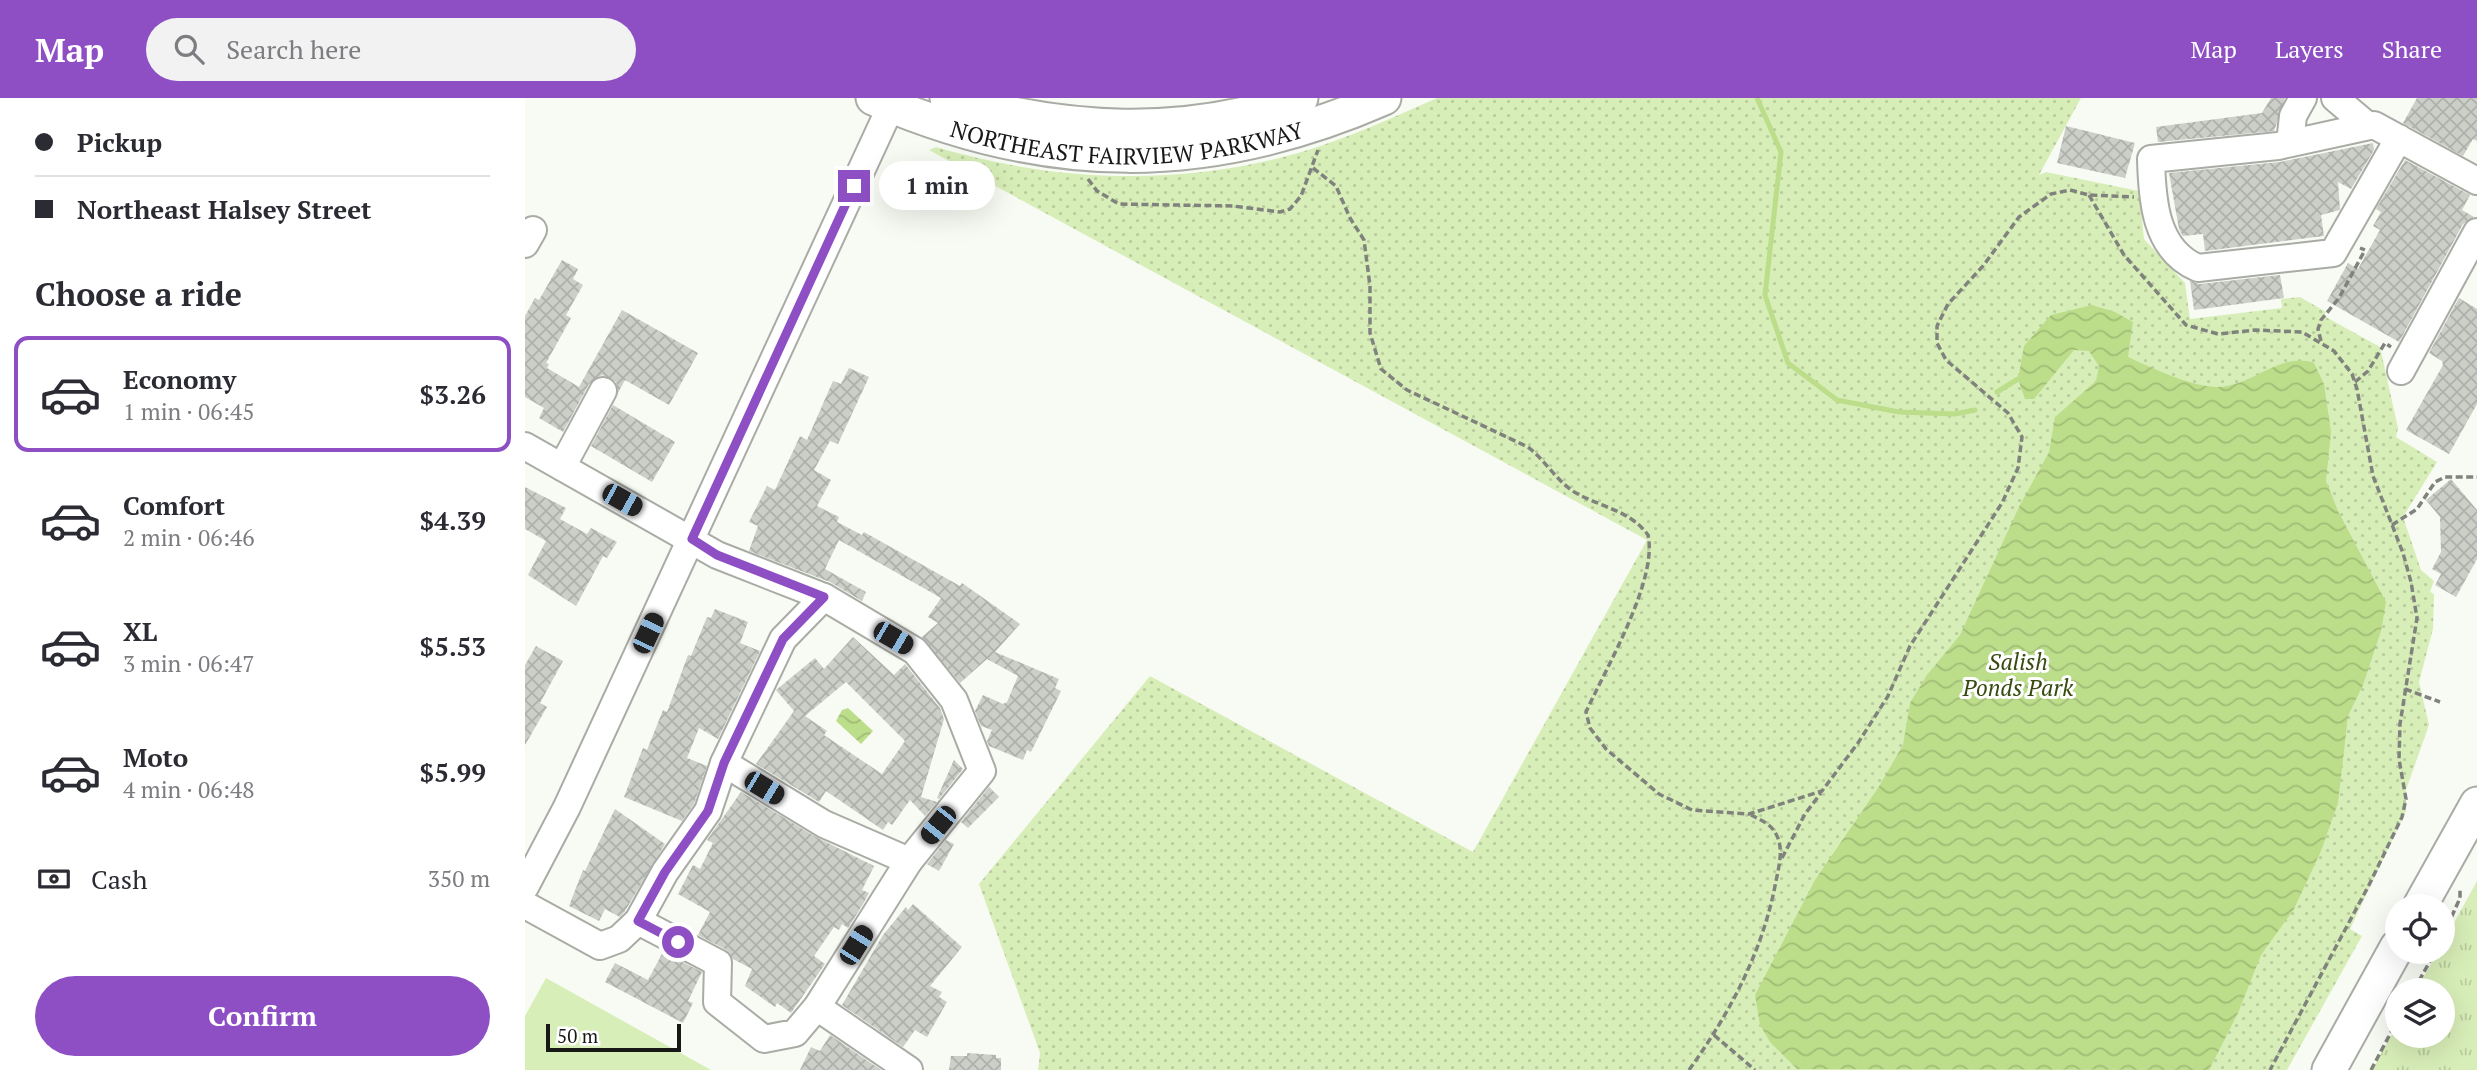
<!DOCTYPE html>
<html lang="en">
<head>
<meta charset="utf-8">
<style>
  body { margin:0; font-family:"PT Serif",serif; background:#f2f2f3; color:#2b2b33; height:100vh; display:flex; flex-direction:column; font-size:26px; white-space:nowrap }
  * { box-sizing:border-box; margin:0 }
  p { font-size:23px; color:#7c7c81 }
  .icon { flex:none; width:38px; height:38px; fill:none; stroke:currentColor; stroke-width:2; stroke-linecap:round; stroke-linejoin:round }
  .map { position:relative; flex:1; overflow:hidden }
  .sheet { display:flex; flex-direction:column; background:#fff; width:525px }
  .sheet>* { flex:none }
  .hud { display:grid; align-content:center; height:154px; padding:0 35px; background:#fff }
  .controls { position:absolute; left:1860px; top:796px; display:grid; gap:14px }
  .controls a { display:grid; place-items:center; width:70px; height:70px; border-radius:50%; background:#fff; box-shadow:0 7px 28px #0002; font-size:35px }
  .scale { position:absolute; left:21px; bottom:18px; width:135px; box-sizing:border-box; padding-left:7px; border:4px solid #181917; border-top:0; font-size:19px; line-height:24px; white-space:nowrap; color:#181917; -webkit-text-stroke:5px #fff; paint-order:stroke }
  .end { position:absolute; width:32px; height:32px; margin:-16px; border:9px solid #8e4fc5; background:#fff; box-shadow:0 0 0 4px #fff }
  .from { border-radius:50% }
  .bubble { position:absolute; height:49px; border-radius:24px; background:#fff; box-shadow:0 7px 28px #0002; font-size:23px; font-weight:700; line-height:49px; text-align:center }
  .car { position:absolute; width:21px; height:42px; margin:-21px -10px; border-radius:9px; box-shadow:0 0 5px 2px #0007; background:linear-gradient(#222 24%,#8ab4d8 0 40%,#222 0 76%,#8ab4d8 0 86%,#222 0) }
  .hud b { display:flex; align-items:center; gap:24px; height:66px; font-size:26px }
  .hud b+b { border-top:2px solid #e1e1e2 }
  .hud i { width:18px; height:18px; background:#2b2b33 }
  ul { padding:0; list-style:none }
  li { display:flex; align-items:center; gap:21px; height:116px; margin:0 14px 10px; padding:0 21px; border:4px solid transparent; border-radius:14px }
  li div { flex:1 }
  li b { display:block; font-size:26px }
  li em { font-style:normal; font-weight:700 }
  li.on { border-color:#8e4fc5 }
  li>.icon { width:63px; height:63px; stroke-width:1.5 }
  h2 { padding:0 35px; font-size:32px; line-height:84px }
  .pay { display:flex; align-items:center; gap:18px; height:77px; padding:0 35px; font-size:26px }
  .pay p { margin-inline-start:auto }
  .button { display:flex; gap:14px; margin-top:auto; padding:14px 35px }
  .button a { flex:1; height:80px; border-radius:42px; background:#8e4fc5; color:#fff; font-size:28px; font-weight:700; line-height:80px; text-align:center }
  header { display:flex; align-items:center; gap:42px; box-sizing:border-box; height:98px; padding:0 35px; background:#8e4fc5; color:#fff }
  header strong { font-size:33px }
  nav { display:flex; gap:38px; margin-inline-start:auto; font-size:24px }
  .search { width:490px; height:63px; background:#f2f2f3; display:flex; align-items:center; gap:18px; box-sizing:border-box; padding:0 24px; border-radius:38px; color:#7c7c81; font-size:26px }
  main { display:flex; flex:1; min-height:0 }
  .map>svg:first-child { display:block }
  .grass { fill:url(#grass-tufts) }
  .park { fill:url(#park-dots) }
  .garden { fill:#d8eeb8 }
  .water { fill:url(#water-waves) }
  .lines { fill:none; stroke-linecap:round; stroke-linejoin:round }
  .stream { stroke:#bcdd8a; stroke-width:5 }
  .building { fill:url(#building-cross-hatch); fill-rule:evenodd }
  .minor-casing { stroke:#a9aca5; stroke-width:30 }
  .major-casing { stroke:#a9aca5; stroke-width:37 }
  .path { stroke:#80827d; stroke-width:3.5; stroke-dasharray:7 3.5; stroke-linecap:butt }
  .minor { stroke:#fff; stroke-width:26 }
  .major { stroke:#fff; stroke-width:33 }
  .route { stroke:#8e4fc5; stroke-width:9 }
  .labels { text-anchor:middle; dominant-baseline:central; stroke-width:6; stroke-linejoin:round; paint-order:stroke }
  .street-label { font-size:23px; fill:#181917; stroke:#fff }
  .park-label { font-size:23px; font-style:italic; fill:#374a0f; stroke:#fff }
</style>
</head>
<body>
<header>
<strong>Map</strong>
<div class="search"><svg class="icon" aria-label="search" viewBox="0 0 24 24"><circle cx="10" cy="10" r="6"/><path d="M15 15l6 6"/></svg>Search here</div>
<nav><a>Map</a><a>Layers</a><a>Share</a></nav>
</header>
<main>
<section class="sheet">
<div class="hud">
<b><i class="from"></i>Pickup</b>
<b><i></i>Northeast Halsey Street</b>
</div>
<h2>Choose a ride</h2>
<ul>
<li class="on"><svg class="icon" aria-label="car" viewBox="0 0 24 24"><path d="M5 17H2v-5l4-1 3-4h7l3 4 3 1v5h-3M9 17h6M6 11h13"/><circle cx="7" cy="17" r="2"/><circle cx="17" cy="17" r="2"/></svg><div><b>Economy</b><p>1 min · 06:45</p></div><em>$3.26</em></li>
<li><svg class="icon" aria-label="car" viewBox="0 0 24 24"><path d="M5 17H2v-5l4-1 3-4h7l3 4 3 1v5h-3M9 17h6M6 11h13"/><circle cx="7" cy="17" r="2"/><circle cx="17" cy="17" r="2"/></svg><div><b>Comfort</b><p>2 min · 06:46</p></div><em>$4.39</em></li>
<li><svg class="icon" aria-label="car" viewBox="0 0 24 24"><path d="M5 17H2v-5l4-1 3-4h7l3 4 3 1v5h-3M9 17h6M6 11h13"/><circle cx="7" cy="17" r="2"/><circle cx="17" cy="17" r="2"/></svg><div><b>XL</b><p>3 min · 06:47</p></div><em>$5.53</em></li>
<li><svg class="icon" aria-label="car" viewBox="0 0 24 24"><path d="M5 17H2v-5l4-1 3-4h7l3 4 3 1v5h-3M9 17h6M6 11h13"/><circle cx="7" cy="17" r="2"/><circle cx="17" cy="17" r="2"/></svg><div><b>Moto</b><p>4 min · 06:48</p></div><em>$5.99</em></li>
</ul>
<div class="pay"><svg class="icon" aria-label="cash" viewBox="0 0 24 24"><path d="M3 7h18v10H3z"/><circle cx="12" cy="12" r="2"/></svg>Cash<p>350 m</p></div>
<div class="button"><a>Confirm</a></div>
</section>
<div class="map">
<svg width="1952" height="972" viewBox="0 0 1952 972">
  <defs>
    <pattern id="grass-tufts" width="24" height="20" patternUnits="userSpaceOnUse" patternTransform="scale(1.75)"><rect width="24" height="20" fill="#d8eeb8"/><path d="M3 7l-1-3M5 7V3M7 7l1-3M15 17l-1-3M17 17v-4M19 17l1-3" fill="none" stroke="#b9cc9d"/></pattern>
    <pattern id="park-dots" width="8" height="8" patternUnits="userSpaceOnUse" patternTransform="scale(1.75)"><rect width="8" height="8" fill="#d8eeb8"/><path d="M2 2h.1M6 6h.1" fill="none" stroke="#b9cc9d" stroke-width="1.8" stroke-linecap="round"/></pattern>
    <pattern id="water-waves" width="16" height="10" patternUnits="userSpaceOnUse" patternTransform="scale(1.75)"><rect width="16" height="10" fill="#bcdd8a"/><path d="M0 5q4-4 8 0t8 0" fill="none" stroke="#a1bd76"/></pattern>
    <pattern id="building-cross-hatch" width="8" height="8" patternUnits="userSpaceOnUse" patternTransform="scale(1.75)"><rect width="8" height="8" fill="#cccfc8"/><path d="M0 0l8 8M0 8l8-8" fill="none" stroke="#aeb1ab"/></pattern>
  </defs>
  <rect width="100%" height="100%" fill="#f8fbf4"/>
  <path class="grass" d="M 1952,783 L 1952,972 L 1847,972 L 1872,927 L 1872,938 L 1918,938 L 1918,892 L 1891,892 L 1913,854 L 1918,854 L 1918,845 Z"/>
  <path class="park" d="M 912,0 L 1556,0 L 1514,77 L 1521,74 L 1614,93 L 1619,141 L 1660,185 L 1665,221 L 1757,210 L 1756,201 L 1775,199 L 1801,214 L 1799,218 L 1855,249 L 1873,330 L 1871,339 L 1912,364 L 1878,419 L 1896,472 L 1909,483 L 1905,494 L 1909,496 L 1908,531 L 1894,584 L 1904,627 L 1881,692 L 1881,713 L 1825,831 L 1837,838 L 1762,972 L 513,972 L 515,955 L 454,786 L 625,578 L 948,754 L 1122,442 L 404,52 L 411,49 C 528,84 655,89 773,55 C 821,41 867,20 912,0 Z"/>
  <path class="garden" d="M 21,880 L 186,972 L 0,972 L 0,918 Z"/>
  <g class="water">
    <path d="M 1567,207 L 1590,214 L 1608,224 L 1603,259 C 1630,271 1661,287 1691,289 C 1726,290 1755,253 1789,265 L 1799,286 L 1806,334 L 1801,383 L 1813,413 L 1861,504 L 1856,533 L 1838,587 L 1823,618 L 1813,705 L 1796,753 L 1769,811 L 1736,857 L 1713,915 L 1684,972 L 1272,971 L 1245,944 L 1235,927 L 1230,897 L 1290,782 L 1353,690 L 1378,647 L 1385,605 L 1402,577 L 1435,537 L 1495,407 L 1524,354 L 1530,319 L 1571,283 L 1574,268 L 1564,253 L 1549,252 L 1509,301 L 1500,301 L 1493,281 L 1499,248 L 1526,217 Z"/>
    <path d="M 323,610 L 348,633 L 336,646 L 311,623 L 317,612 Z"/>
  </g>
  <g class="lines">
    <g class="stream">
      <path d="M 1232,0 L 1256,54 L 1240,197 L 1263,265 L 1312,302 L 1374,314 L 1430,316 L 1450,312"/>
      <path d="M 1472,294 L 1493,281"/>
    </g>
  </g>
  <g class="building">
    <path d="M 1746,0 L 1760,0 L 1749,33 L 1633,44 L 1631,29 L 1737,15 Z"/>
    <path d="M 1892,0 L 1952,0 L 1952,43 L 1948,41 L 1938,58 L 1878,25 Z"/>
    <path d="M 1541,28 L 1610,45 L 1600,80 L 1532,65 Z"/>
    <path d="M 1848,45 L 1849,52 L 1826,91 L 1813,84 L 1815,112 L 1796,117 L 1799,138 L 1680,153 L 1678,136 L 1658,138 L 1654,131 L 1644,75 L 1755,64 Z"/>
    <path d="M 1880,62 L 1945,97 L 1937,112 L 1949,119 L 1938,126 L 1874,244 L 1802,203 L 1823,165 L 1833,171 L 1855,132 L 1848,128 L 1856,114 L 1851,111 Z"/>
    <path d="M 37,162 L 53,171 L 48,181 L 58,187 L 41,217 L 46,220 L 21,265 L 24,266 L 22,270 L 54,289 L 97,212 L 173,255 L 144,307 L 100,282 L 93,295 L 91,284 L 77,277 L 64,286 L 38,334 L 14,320 L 19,310 L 0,299 L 0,218 L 10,200 L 14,202 Z"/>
    <path d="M 1755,177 L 1759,200 L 1669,212 L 1665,183 L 1675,186 Z"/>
    <path d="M 1934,200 L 1952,211 L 1952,306 L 1924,356 L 1881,332 L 1918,267 L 1917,263 L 1904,255 Z"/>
    <path d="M 324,270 L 344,279 L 313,346 L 305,343 L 289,372 L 306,382 L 292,408 L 314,419 L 312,424 L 337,437 L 339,434 L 435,488 L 437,485 L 495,526 L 470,554 L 534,581 L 530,590 L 536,593 L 506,654 L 502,652 L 498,662 L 464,648 L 462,643 L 467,632 L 456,628 L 450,613 L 458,597 L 478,606 L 482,604 L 493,578 L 462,561 L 435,585 L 397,539 L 413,525 L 403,519 L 416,500 L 314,442 L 300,471 L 341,494 L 337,503 L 305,484 L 224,453 L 233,428 L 224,424 L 242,388 L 250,392 L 275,338 L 282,342 L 308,283 L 316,286 Z"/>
    <path d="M 88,307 L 150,344 L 127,384 L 66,348 Z"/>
    <path d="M 1926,381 L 1952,412 L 1952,461 L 1931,499 L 1910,487 L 1916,476 L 1907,471 L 1916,454 L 1915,419 L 1901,402 Z"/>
    <path d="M 0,389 L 41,410 L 35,421 L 62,436 L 66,430 L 92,444 L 82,460 L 78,458 L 51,508 L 3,477 L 21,443 L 0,431 Z"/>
    <path d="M 190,511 L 223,524 L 215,545 L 235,553 L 193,641 L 174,630 L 162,660 L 182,668 L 169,706 L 157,723 L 99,699 L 118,650 L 122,652 L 138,612 L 142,614 L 163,557 L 166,558 L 182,519 L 186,520 Z"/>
    <path d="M 328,539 L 369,577 L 380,566 L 415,610 L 419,621 L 396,699 L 412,704 L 400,718 L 385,702 L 367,727 L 363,724 L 358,732 L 301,693 L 294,704 L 231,666 L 269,613 L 251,592 L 290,560 L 299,571 ZM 321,584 L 380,643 L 357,676 L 299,637 L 302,633 L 280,618 Z"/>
    <path d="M 11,548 L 38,563 L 15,605 L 22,609 L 0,647 L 0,567 Z"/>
    <path d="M 429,662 L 438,671 L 414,701 L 412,700 Z"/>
    <path d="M 464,689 L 474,699 L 443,730 L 436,724 Z"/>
    <path d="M 216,694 L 291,739 L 349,768 L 337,792 L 344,795 L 338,806 L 323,830 L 317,826 L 314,832 L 309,829 L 289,858 L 300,866 L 266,915 L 252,905 L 250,909 L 220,888 L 227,871 L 208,861 L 200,851 L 173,837 L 185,814 L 153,796 L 168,767 L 175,771 L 188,745 L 182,742 Z"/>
    <path d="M 90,711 L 140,746 L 100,813 L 95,819 L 80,811 L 74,823 L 44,808 L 58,772 L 60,773 Z"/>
    <path d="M 421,742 L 429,746 L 414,773 L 402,766 Z"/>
    <path d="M 388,806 L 437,849 L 405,888 L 417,894 L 414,899 L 422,904 L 402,939 L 390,932 L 378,949 L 317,907 L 358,837 L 381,809 L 383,812 Z"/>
    <path d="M 138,854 L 177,874 L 163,903 L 168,905 L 158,925 L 80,884 L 90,865 L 123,882 Z"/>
    <path d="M 305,937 L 356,972 L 275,972 L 286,949 L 295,953 Z"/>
    <path d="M 442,955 L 471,957 L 471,960 L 476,960 L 476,972 L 424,972 L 426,958 L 442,958 Z"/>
  </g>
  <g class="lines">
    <g class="minor-casing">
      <g id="minor">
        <path d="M 1810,0 L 1843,28"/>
        <path d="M 1874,40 L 1808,155 L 1673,170 C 1630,152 1627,102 1626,61 L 1753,48 L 1849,27 L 1952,83"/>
        <path d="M 1765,45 L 1768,18 L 1778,0"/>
        <path d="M 0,146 L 8,132"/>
        <path d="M 1876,273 L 1952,134"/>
        <path d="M 0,348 L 192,457 L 299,499 L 258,541 L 199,665 L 299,726 L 384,763 L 292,909 L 270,935 L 239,941 L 192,904 L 193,865 L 113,823 L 94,841 L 75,848 L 0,807"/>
        <path d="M 37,369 L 78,293"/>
        <path d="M 299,499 L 390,553 L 429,602 L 457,673 L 384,763"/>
        <path d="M 0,789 L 42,709 L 366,8"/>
        <path d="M 113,823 L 140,774 L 183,713 L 199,665"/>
        <path d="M 292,909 L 384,972"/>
      </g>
    </g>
    <g class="major-casing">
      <g id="major">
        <path id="s1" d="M 348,0 C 523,76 683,77 859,0"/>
        <path d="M 422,0 C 541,34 657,41 776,0"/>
        <path d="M 1895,808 L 1952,706"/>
        <path d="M 1804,972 L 1872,849"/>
      </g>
    </g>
    <g class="path">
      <path d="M 788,70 L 811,88 L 825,120 L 839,142 L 845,188 L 845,235 L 856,271 L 882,292 L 1003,349 C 1021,363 1032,384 1051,395 C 1076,409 1106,413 1123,437 C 1133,482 1081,570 1061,614 L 1065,630 L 1081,651 L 1134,696 L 1167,712 L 1224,716 L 1297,693 L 1333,645 L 1363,598 L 1385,548 L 1477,405 L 1493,370 L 1497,339 L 1483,315 L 1421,262 L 1412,245 L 1412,228 L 1423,206 L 1458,168 L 1494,119 L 1526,96 L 1545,92 L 1564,97 L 1609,99"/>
      <path d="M 563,81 L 572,93 L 594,106 L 708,108 L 755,114 L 765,111 L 776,98 L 793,52"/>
      <path d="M 1564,97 L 1599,157 L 1661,227 L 1693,236 L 1730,232 L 1777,234 L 1809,253 L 1827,276 L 1832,291 L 1848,378 L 1878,455 L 1886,484 L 1892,520 L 1875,626 L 1874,661 L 1881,701 L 1877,719 L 1844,787 L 1745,972"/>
      <path d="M 1796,243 L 1793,231 L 1796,222 L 1814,200 L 1840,152 L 1835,150"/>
      <path d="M 1830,284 L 1843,273 L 1860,245 L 1866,249"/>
      <path d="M 1867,427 L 1892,411 L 1910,384 L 1920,379 L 1952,379"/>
      <path d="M 1880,591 L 1915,604"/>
      <path d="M 1257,760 L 1280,716 L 1296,695"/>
      <path d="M 1918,838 L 1935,800 L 1935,790"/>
      <path d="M 1889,892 L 1910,854"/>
      <path d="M 1189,937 L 1230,972"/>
      <path d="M 1164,972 C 1205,915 1238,853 1251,783 C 1254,768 1259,750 1251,736 C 1246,726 1236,722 1226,717"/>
      <path d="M 1846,972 L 1872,923"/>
    </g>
    <use href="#minor" class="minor"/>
    <use href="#major" class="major"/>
  </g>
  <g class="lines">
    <path class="route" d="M 153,844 L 113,823 L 140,774 L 183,713 L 199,665 L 258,541 L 299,499 L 192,457 L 167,441 L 329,88"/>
  </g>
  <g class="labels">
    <g class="street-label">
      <text stroke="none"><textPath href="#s1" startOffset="262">NORTHEAST FAIRVIEW PARKWAY</textPath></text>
    </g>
    <g class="park-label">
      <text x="1493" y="563">Salish<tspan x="1493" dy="26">Ponds Park</tspan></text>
    </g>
  </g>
</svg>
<div class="controls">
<a><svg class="icon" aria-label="locate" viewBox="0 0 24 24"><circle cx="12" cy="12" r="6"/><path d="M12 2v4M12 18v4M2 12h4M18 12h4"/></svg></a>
<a><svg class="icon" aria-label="layers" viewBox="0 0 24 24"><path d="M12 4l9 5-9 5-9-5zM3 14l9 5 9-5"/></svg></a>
</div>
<div class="scale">50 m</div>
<i class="end from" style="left:153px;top:844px"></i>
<i class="end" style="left:329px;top:88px"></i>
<div class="bubble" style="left:354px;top:63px;width:116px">1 min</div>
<i class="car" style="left:97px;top:402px;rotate:119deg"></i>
<i class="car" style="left:123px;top:535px;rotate:25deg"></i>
<i class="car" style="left:368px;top:540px;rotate:120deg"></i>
<i class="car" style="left:239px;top:690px;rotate:121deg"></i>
<i class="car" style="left:413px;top:727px;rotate:219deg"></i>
<i class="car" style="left:331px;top:847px;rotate:32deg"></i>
</div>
</main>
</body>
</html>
